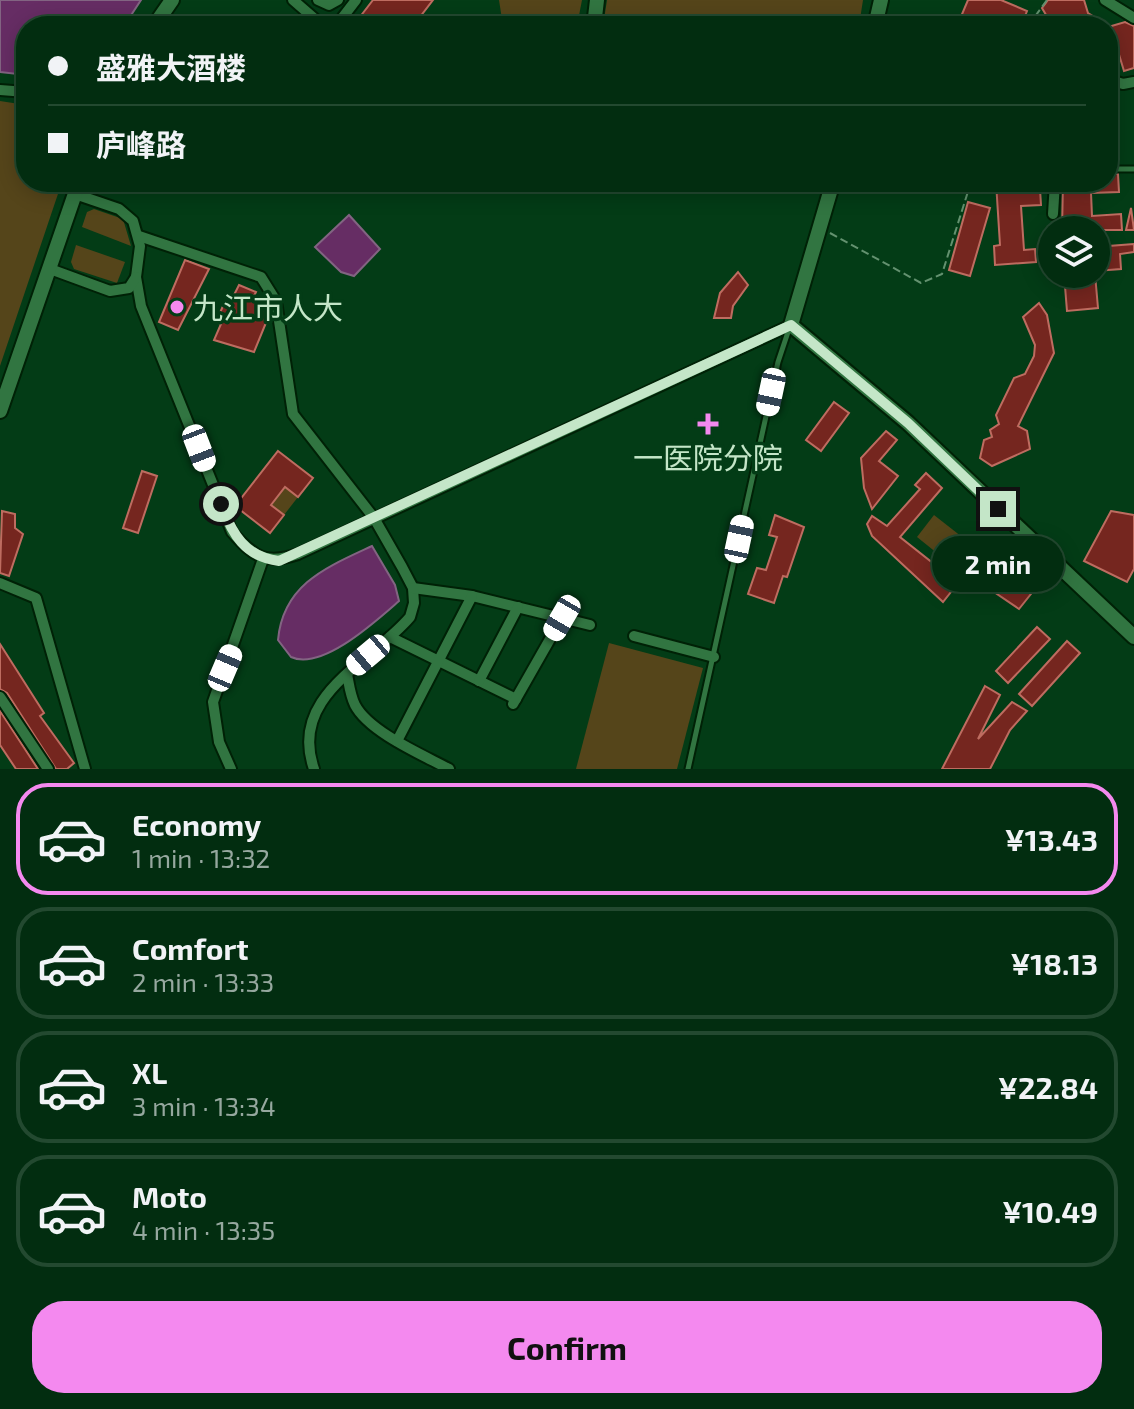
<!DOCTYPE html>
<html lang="en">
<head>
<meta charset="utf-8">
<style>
  body { margin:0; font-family:"Exo 2","Noto Sans SC",sans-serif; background:#10391e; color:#f1f3f6; height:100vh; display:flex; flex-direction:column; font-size:30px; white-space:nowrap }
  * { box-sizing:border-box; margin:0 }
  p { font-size:26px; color:#96a89f }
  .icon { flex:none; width:44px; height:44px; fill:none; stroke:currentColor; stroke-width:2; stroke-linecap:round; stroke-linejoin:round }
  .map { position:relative; height:769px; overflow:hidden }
  .drawer { display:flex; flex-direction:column; background:#022d10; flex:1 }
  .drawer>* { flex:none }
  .banner { position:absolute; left:16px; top:16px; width:1102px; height:176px; border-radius:32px; box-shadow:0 4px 20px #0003,0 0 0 2px #234930; display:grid; align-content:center; height:176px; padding:0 32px; background:#022d10 }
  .fabs { position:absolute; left:1038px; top:216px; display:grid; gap:16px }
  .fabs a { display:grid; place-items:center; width:72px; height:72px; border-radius:50%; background:#022d10; box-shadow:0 4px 20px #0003,0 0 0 2px #234930; font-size:40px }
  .end { position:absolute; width:36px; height:36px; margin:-18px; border:10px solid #c4e6c8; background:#111; box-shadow:0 0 0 4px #111 }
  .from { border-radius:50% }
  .bubble { position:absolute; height:56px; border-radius:28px; background:#022d10; box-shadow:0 4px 20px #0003,0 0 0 2px #234930; font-size:26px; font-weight:700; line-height:56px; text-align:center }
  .car { position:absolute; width:24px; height:48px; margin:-24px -12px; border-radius:10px; box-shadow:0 0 6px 2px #0007; background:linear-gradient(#fff 24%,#345 0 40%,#fff 0 76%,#345 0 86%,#fff 0) }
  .banner b { display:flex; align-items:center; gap:28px; height:76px; font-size:30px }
  .banner b+b { border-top:2px solid #234930 }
  .banner i { width:20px; height:20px; background:#f1f3f6 }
  ul { padding:14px 0 0; list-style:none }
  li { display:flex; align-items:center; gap:24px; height:112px; margin:0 16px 12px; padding:0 16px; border:4px solid #234930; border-radius:32px }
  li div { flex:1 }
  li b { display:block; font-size:30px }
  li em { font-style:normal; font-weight:700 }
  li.on { border-color:#f489ef }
  li>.icon { width:72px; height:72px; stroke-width:1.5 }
  .cta { display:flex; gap:16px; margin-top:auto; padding:16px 32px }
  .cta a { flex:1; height:92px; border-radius:32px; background:#f489ef; color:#111; font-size:32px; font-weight:700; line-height:92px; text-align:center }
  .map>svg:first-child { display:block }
  .green { fill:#55451a }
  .water { fill:#662d64; stroke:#826482; stroke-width:2 }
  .building { fill:#75261f; stroke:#be6c60; stroke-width:2 }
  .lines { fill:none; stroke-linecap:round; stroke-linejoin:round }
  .lane-casing { stroke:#002106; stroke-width:9 }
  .street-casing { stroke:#002106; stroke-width:14 }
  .secondary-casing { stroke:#002106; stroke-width:18 }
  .path { stroke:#63916f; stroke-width:2; stroke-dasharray:8 4; stroke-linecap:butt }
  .lane { stroke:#317541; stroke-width:5 }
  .street { stroke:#317541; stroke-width:10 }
  .secondary { stroke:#317541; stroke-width:14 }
  .route { stroke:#c4e6c8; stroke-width:10 }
  .poi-dot { fill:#f489ef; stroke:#033c16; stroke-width:3 }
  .labels { text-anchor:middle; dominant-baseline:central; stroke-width:7; stroke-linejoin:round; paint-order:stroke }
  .poi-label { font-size:30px; fill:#c4e6c8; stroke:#033c16; text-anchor:start }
</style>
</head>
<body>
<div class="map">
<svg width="1134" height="769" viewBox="0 0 1134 769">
  <rect width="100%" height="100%" fill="#033c16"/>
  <g class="green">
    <path d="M 499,0 L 582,0 L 577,26 L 503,26 Z"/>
    <path d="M 607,0 L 863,0 L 859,26 L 603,26 Z"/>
    <path d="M 0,101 L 26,105 L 26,182 L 62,182 L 0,366 Z"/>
    <path d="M 94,209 L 123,219 L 131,246 L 82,227 L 87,212 Z"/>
    <path d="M 76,245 L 125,262 L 117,283 L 74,269 L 71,262 Z"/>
    <path d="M 285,487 L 298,497 L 284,515 L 271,505 Z"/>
    <path d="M 934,515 L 971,544 L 953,566 L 917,537 Z"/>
    <path d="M 609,643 L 703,668 L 677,769 L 576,769 Z"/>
  </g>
  <g class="water">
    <path d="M 0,0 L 141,0 L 124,26 L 26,26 L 26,75 L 0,72 Z"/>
    <path d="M 349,215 L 380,249 L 354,276 L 341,272 L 315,247 Z"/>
    <path d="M 372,546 L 395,585 L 399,601 C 376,621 322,671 291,657 L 278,640 C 283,584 327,567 372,546 Z"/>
  </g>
  <g class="building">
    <path d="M 373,0 L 433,0 L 413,26 L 353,26 Z"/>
    <path d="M 968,0 L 1001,0 L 1027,11 L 1021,26 L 957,26 Z"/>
    <path d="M 1048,0 L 1084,0 L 1088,13 L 1109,26 L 1039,26 L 1049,20 L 1042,8 Z"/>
    <path d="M 1125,22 L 1134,26 L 1134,68 L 1124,71 L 1117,48 L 1108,50 L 1108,27 Z"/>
    <path d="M 1108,174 L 1118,174 L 1119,192 L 1091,193 L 1092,216 L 1121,214 L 1122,230 L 1062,230 L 1063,182 L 1108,182 Z"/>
    <path d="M 996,182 L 1017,182 L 1017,191 L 1040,189 L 1041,205 L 1021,206 L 1024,250 L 1035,249 L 1036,262 L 995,265 L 994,246 L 1000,245 Z"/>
    <path d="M 968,202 L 990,208 L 970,276 L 949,270 Z"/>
    <path d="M 1131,208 L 1134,230 L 1126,230 Z"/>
    <path d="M 1134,244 L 1134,252 L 1120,254 L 1121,269 L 1096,271 L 1096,247 Z"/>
    <path d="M 185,260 L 209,269 L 178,330 L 159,322 Z"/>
    <path d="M 738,272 L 748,285 L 733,306 L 731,318 L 714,318 L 720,293 Z"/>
    <path d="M 1064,274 L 1095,274 L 1098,308 L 1067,311 Z"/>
    <path d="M 239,285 L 256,292 L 253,298 L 262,302 L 259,308 L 270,313 L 254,352 L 214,340 L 221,324 L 216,322 L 226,299 L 231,301 Z"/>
    <path d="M 1039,303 L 1047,315 L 1054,353 L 1018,426 L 1027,431 L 1030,449 L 992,466 L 980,458 L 984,440 L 992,437 L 990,430 L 999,424 L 996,415 L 1014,378 L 1025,374 L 1034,356 L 1035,345 L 1023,317 Z"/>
    <path d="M 834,402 L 849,413 L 821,451 L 806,440 Z"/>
    <path d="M 886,431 L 897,440 L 879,461 L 898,476 L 872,509 L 864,488 L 861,458 Z"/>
    <path d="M 278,451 L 313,478 L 298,497 L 285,487 L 271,505 L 284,515 L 270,533 L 235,506 Z"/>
    <path d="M 142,471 L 157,476 L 138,533 L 123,528 Z"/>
    <path d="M 926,473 L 942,488 L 900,537 L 958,583 L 943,602 L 872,536 L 867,524 L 872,516 L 887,526 L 920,489 L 915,485 Z"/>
    <path d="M 2,511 L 15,514 L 15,528 L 23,534 L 9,576 L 0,573 Z"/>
    <path d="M 1111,511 L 1134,515 L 1134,569 L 1127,582 L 1084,561 Z"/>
    <path d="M 775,515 L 804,527 L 787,577 L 783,576 L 774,603 L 748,594 L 757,568 L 766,570 L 777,537 L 769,535 Z"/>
    <path d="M 986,551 L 1001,562 L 993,571 L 1006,583 L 1024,563 L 1042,580 L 1019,609 L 969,575 Z"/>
    <path d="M 1037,627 L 1050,639 L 1008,683 L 996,671 Z"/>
    <path d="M 1067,641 L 1080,653 L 1032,706 L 1019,694 Z"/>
    <path d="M 0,644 L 44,713 L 40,716 L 74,763 L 67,769 L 56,769 L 7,693 L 0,689 Z"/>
    <path d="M 985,686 L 1000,695 L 978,739 L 1012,702 L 1027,711 L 1010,730 L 990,769 L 942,769 Z"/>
    <path d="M 0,711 L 38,769 L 16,769 L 0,745 Z"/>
  </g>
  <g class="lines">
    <g class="lane-casing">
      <g id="lane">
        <path d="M 1108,169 L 1134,169"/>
        <path d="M 688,769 L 778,362 L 790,326"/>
      </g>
    </g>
    <g class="street-casing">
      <g id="street">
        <path d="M 293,0 L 323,26"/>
        <path d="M 318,0 L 329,5 L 338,0"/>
        <path d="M 1105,0 L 1134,18"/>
        <path d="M 336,26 L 356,0"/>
        <path d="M 1108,79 L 1123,84 L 1134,82"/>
        <path d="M 0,90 L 26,92"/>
        <path d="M 75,194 L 119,209 L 133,221 L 140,246 L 136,277 L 141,306 L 232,532 C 254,557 265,565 298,554 L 791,325"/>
        <path d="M 1053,214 L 1055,182"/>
        <path d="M 139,236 L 261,277 L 276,301 L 293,414 L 374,518 L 402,567 L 413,588 L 414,603 L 410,617 C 371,663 288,695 314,769"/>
        <path d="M 50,269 L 110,291 L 129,288 L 136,277"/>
        <path d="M 0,583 L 36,598 L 85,769"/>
        <path d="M 413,588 L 472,596 L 590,625"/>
        <path d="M 634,636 L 714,657"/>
        <path d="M 390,637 L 516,699"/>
        <path d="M 347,674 C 349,684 350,695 355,705 C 369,732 423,755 449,769"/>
        <path d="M 479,681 L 518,607"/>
        <path d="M 0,697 L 48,769"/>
        <path d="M 513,704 L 562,618"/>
        <path d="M 397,741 L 472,596"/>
        <path d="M 231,769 L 219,742 L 213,702 L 263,559"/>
      </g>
    </g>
    <g class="secondary-casing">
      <g id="secondary">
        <path d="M 154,26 L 172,0"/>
        <path d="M 594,26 L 597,0"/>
        <path d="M 875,26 L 881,0"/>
        <path d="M 833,182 L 791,325 L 908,423 L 1134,637"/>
        <path d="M 0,411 L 79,182"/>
      </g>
    </g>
    <g class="path">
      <path d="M 1028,26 L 1047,0"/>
      <path d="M 830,233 L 921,283 L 942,274 L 971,182"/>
    </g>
    <use href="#lane" class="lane"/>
    <use href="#street" class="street"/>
    <use href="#secondary" class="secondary"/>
  </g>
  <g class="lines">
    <path class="route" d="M 221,504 C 232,534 245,557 279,561 L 791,325 L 908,423 L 998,509"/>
  </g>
  <g class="poi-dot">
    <circle cx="177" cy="307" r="8"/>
    <path d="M704 412h8v8h8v8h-8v8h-8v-8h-8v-8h8z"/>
  </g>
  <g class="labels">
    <g class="poi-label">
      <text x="193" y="307">九江市人大</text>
      <text x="708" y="457" text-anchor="middle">一医院分院</text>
    </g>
  </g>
</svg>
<div class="fabs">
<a><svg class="icon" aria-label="layers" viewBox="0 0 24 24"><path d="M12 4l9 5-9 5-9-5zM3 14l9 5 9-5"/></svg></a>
</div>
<i class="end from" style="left:221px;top:504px"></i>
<i class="end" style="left:998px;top:509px"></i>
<div class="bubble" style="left:932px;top:536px;width:132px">2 min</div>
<i class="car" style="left:771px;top:392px;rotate:192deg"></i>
<i class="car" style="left:199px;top:448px;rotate:159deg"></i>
<i class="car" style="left:739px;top:539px;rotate:12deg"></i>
<i class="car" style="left:562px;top:618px;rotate:210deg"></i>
<i class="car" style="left:368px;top:655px;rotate:230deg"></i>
<i class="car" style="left:225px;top:668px;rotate:23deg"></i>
<div class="banner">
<b><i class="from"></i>盛雅大酒楼</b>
<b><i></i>庐峰路</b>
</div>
</div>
<section class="drawer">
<ul>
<li class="on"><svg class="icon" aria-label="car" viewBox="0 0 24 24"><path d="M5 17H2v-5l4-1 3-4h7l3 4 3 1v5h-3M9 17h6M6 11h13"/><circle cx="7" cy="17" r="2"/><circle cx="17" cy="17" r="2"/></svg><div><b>Economy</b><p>1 min · 13:32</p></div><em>¥13.43</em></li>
<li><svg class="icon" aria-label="car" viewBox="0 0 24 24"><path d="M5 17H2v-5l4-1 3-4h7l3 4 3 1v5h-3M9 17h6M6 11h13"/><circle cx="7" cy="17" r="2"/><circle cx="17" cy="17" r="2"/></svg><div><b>Comfort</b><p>2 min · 13:33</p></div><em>¥18.13</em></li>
<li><svg class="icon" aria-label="car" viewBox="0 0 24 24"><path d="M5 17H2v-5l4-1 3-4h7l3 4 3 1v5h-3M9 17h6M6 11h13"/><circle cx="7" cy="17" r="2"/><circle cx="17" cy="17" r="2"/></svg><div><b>XL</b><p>3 min · 13:34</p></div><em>¥22.84</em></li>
<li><svg class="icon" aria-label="car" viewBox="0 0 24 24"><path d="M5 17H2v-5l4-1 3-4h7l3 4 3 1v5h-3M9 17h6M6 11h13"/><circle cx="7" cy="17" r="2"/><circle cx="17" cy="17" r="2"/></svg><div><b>Moto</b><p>4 min · 13:35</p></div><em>¥10.49</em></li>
</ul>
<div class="cta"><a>Confirm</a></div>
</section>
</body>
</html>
